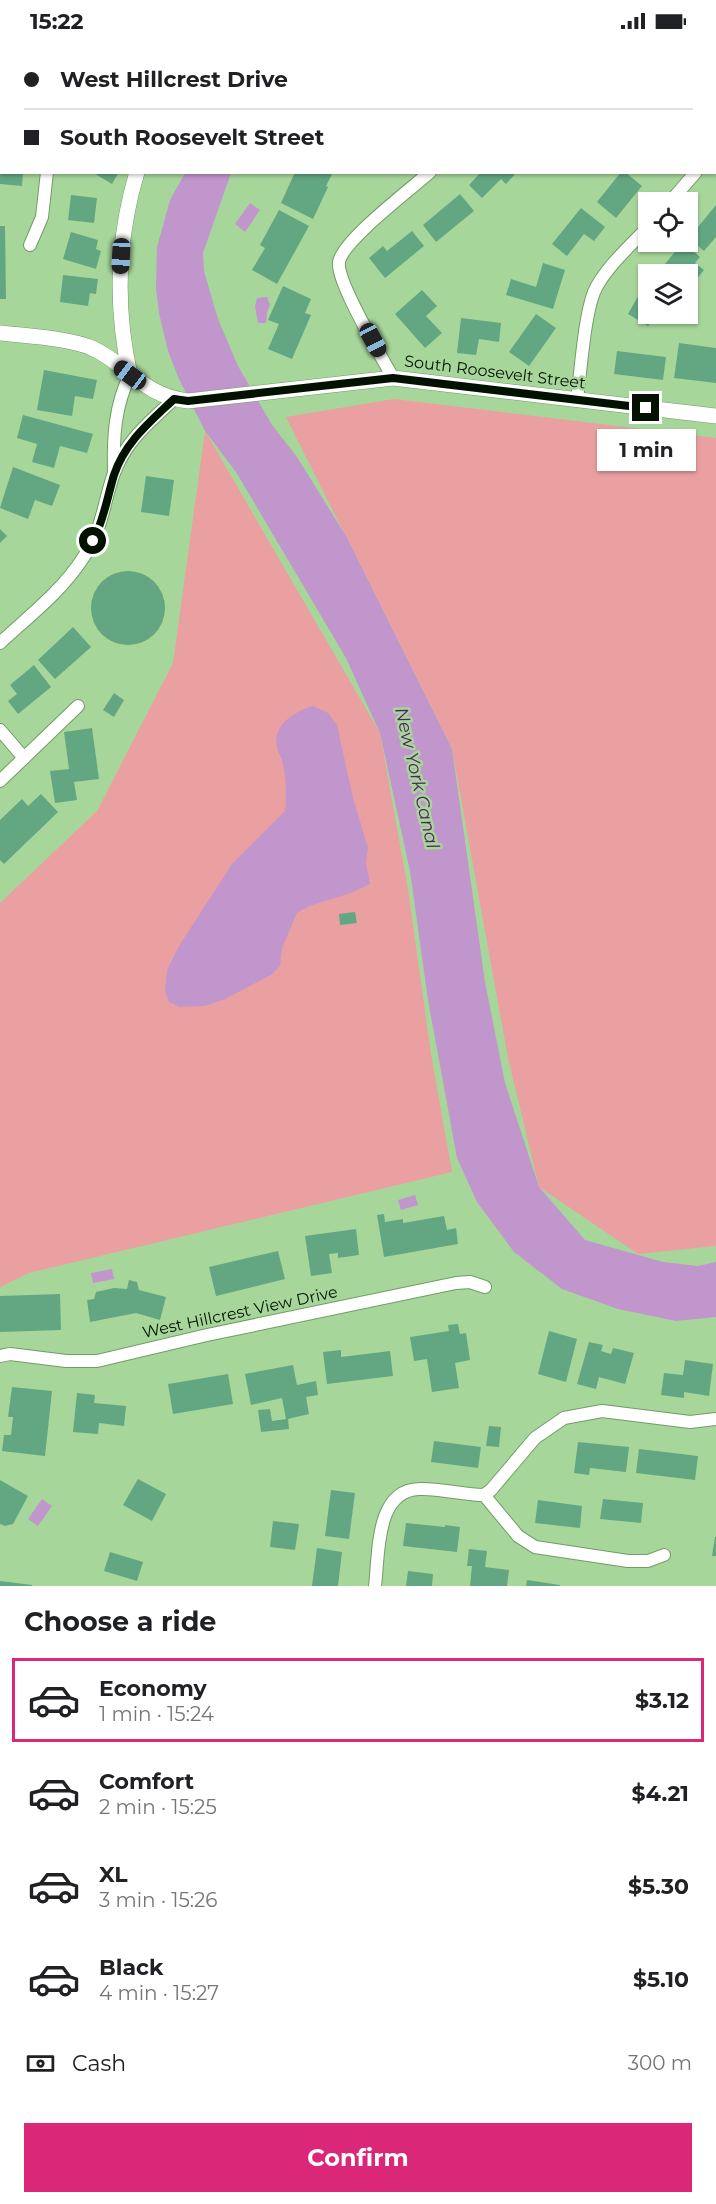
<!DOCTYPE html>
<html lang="en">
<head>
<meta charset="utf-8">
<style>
  body { margin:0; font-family:Montserrat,sans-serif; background:#f2f2f2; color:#202124; height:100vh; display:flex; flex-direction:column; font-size:22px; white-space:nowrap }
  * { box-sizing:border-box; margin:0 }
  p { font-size:20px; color:#757577 }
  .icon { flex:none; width:33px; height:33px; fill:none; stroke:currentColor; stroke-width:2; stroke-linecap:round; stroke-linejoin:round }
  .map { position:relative; height:1544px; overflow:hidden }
  .panel { display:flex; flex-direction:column; background:#fff; flex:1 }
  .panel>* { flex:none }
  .top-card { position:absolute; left:0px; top:0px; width:717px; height:132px; box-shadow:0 2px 4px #0004; display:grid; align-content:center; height:132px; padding:0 24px; background:#fff }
  .controls { position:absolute; left:638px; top:150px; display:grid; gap:12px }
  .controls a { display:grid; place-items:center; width:60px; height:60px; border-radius:0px; background:#fff; box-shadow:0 2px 4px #0004; font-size:30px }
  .end { position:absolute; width:27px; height:27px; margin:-14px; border:8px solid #021100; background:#fff; box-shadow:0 0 0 3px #fff }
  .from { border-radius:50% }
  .bubble { position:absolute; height:42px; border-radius:0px; background:#fff; box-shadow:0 2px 4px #0004; font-size:20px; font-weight:700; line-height:42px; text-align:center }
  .car { position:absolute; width:18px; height:36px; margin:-18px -9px; border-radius:8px; box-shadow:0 0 4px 2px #0007; background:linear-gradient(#222 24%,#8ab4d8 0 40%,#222 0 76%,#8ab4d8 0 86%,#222 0) }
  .top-card b { display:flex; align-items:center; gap:21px; height:57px; font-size:22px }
  .top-card b+b { border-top:2px solid #e0e0e0 }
  .top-card i { width:15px; height:15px; background:#202124 }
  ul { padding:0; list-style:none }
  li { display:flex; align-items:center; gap:18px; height:84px; margin:0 12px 9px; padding:0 12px; border:3px solid transparent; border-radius:0px }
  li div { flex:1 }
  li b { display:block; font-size:22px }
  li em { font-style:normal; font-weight:700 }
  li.on { border-color:#db2777 }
  li>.icon { width:54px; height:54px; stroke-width:1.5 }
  h2 { padding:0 24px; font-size:27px; line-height:72px }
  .pay { display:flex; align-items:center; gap:15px; height:66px; padding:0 24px; font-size:22px }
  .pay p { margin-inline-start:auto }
  .action { display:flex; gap:12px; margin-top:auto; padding:12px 24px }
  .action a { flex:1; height:69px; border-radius:0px; background:#db2777; color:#fff; font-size:24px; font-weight:700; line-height:69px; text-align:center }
  .status { display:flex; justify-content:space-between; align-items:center; height:42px; padding:0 30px; background:#fff; direction:ltr }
  .status svg { height:16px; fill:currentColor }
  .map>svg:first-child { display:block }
  .green { fill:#eaa0a1 }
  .water { fill:#c096cc }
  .building { fill:#63a782 }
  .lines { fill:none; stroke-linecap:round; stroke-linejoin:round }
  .minor-casing { stroke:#719d65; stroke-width:14 }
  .tertiary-casing { stroke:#719d65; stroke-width:16 }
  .minor { stroke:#fff; stroke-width:12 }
  .tertiary { stroke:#fff; stroke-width:15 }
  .route { stroke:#021100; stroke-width:8 }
  .labels { text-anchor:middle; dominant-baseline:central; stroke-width:5; stroke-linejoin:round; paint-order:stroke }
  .street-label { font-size:16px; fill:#021100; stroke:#a7d69b }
  .water-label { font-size:18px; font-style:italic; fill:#552162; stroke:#a7d69b }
</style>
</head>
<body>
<div class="status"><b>15:22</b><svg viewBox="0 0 49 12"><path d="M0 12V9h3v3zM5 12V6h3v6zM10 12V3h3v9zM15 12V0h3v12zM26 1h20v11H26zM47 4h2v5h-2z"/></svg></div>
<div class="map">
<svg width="716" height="1544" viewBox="0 0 716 1544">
  <rect width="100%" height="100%" fill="#a7d69b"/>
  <g class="green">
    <path d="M 394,357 L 716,396 L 716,1204 L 638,1212 L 539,1145 L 508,1016 L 452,707 L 286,375 Z"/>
    <path d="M 205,389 L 380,691 L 408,847 L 431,1012 L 452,1130 L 29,1231 L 0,1245 L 0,861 L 97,769 L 173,621 Z"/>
  </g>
  <g class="water">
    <path d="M 185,131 L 231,131 L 203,211 L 204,229 L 218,277 L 238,324 L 272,383 L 297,415 L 346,494 L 452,707 L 485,940 L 505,1041 L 539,1145 L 585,1198 L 663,1220 L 698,1224 L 716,1220 L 716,1275 L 676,1279 L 618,1267 L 562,1247 L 514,1210 L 477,1160 L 457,1116 L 428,958 L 410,829 L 380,691 L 346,616 L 236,430 L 205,389 L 179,337 L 168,309 L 159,271 L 156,247 L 157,205 L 170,158 Z"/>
    <path d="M 250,161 L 260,168 L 245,190 L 235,182 Z"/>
    <path d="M 267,255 L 270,263 L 267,270 L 266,281 L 258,281 L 255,264 L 257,256 Z"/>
    <path d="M 313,664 L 328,671 L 337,683 L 353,756 L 368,806 L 366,820 L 370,842 L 351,851 L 309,864 L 297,871 L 282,906 L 280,924 L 271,933 L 225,957 L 205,964 L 179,965 L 169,960 L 165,949 L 167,928 L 179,904 L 232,822 L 285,769 C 287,753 286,738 283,722 C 282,716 278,711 277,705 C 272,683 295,669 313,664 Z"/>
    <path d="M 415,1153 L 418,1163 L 401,1168 L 398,1158 Z"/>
    <path d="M 112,1227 L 114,1237 L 93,1241 L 91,1231 Z"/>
    <path d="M 42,1457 L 52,1464 L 38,1484 L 28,1477 Z"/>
  </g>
  <g class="building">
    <path d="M 0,130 L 23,130 L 22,144 L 0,142 Z"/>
    <path d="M 92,130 L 119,130 L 112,142 Z"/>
    <path d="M 295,130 L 333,130 L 326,144 L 328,145 L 313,177 L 281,161 Z"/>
    <path d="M 481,130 L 517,130 L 506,142 L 501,137 L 482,156 L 469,143 Z"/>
    <path d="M 621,130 L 625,130 L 642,144 L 616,176 L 597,160 Z"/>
    <path d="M 460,152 L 474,169 L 436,200 L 423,183 Z"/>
    <path d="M 71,153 L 97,156 L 94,181 L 68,178 Z"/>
    <path d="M 716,163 L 716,195 L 704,209 L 689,196 Z"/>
    <path d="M 581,166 L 605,185 L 594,199 L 584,192 L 567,214 L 552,202 Z"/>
    <path d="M 279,168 L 309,184 L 277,242 L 252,228 L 265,206 L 260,203 Z"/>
    <path d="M 0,184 L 5,184 L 6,257 L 0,257 Z"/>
    <path d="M 412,189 L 424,204 L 385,236 L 369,216 L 383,204 L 387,209 Z"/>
    <path d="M 71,190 L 98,198 L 96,207 L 101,209 L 96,227 L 63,217 Z"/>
    <path d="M 683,200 L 700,215 L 695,221 L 704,228 L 687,249 L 687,232 L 665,232 L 660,228 Z"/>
    <path d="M 543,221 L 565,228 L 553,267 L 506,253 L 511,237 L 536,245 Z"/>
    <path d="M 63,233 L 98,237 L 96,252 L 90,251 L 88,264 L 60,260 Z"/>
    <path d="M 646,240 L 648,241 L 648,272 L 655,272 L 648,284 L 628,272 Z"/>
    <path d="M 283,244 L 311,257 L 305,271 L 311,273 L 292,317 L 268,307 L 279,282 L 268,278 Z"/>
    <path d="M 422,248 L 437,264 L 426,274 L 442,291 L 425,306 L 395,272 Z"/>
    <path d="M 536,272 L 556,286 L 529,324 L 509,310 Z"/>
    <path d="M 461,276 L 501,281 L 499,300 L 479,297 L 476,313 L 457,311 Z"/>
    <path d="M 679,301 L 716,306 L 716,341 L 674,336 Z"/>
    <path d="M 617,309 L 666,315 L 663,338 L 614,332 Z"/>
    <path d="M 44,328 L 97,338 L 93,357 L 75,354 L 72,374 L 37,368 Z"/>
    <path d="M 23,373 L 93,392 L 87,411 L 60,404 L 54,426 L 32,420 L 37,402 L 17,396 Z"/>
    <path d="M 13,425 L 60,443 L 52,464 L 35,458 L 28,477 L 0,466 Z"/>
    <path d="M 146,434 L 174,438 L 169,474 L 141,470 Z"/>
    <path d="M 0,487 L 7,494 L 0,501 Z"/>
    <circle cx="128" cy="566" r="37"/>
    <path d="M 73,585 L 91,605 L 55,637 L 38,618 Z"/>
    <path d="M 34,623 L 51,645 L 18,672 L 8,659 L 17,652 L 10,643 Z"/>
    <path d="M 114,651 L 124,658 L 114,675 L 103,668 Z"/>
    <path d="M 92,686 L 99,737 L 74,740 L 77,758 L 55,761 L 50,729 L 69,727 L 64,690 Z"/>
    <path d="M 41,752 L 58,770 L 4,822 L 0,818 L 0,778 L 22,757 L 28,764 Z"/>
    <path d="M 355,870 L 357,881 L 340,883 L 339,872 Z"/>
    <path d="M 384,1172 L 385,1180 L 403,1177 L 403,1181 L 444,1174 L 447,1188 L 456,1186 L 458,1202 L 384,1215 L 377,1173 Z"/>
    <path d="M 356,1187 L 359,1213 L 338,1216 L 338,1211 L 329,1212 L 332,1231 L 311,1234 L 305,1194 Z"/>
    <path d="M 278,1209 L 285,1237 L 216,1254 L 209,1225 Z"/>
    <path d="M 129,1238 L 137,1240 L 139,1248 L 166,1255 L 160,1278 L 136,1271 L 90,1280 L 87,1258 L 94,1257 L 96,1250 L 114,1246 L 127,1247 Z"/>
    <path d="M 60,1252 L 61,1288 L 0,1290 L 0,1254 Z"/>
    <path d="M 458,1282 L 460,1292 L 466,1291 L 470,1318 L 455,1321 L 459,1346 L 432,1350 L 427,1317 L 414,1319 L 410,1295 L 449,1289 L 448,1283 Z"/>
    <path d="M 549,1289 L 577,1297 L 566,1340 L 538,1332 Z"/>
    <path d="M 589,1300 L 603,1303 L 601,1309 L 611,1312 L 613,1306 L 634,1311 L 625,1342 L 599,1335 L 596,1347 L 577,1342 Z"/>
    <path d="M 341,1308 L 341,1315 L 390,1309 L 393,1334 L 327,1342 L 323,1310 Z"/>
    <path d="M 685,1318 L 713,1322 L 709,1354 L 684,1350 L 684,1356 L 661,1353 L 664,1331 L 683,1333 Z"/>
    <path d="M 293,1323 L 297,1343 L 316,1339 L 318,1353 L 306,1355 L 309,1372 L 288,1377 L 289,1387 L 261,1390 L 258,1368 L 270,1367 L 272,1379 L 286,1377 L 282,1356 L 251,1363 L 245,1332 Z"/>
    <path d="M 228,1332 L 233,1362 L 173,1372 L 168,1342 Z"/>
    <path d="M 12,1345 L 52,1349 L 45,1414 L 2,1409 L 4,1393 L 11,1393 L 13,1375 L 8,1375 Z"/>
    <path d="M 77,1351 L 95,1353 L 94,1361 L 126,1364 L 124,1384 L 99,1381 L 98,1392 L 73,1390 Z"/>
    <path d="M 489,1384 L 501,1385 L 499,1405 L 486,1404 Z"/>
    <path d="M 434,1399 L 481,1405 L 478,1426 L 431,1420 Z"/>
    <path d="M 578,1400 L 629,1405 L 626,1430 L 590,1426 L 589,1433 L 574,1431 Z"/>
    <path d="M 639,1407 L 698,1414 L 695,1438 L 636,1431 Z"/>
    <path d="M 138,1437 L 166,1452 L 152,1479 L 123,1463 Z"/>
    <path d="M 0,1438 L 28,1454 L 13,1482 L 5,1484 L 0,1482 Z"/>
    <path d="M 331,1448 L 355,1451 L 349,1497 L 325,1494 Z"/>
    <path d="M 603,1457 L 643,1461 L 641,1481 L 600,1477 Z"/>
    <path d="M 538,1458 L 582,1464 L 580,1486 L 535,1481 Z"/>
    <path d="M 273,1479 L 299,1482 L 295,1508 L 270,1505 Z"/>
    <path d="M 406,1481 L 445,1485 L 445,1483 L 460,1485 L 457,1510 L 403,1504 Z"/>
    <path d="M 715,1495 L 716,1495 L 716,1514 L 712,1514 Z"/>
    <path d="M 317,1506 L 342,1510 L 338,1544 L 312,1544 Z"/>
    <path d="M 469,1507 L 487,1509 L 485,1525 L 509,1528 L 507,1544 L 470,1544 L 472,1524 L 467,1524 Z"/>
    <path d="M 110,1510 L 143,1520 L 137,1539 L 104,1529 Z"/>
    <path d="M 408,1529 L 433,1532 L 432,1544 L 406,1544 Z"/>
    <path d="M 527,1538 L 560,1543 L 560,1544 L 526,1544 Z"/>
    <path d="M 0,1539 L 32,1543 L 32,1544 L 0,1544 Z"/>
  </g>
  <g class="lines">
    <g class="minor-casing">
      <g id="minor">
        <path d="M 707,0 L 708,2"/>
        <path d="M 62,2 L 62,0"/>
        <path d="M 558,2 L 559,0"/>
        <path d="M 716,8 L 716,9"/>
        <path d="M 0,93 L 2,93"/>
        <path d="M 716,105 L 716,104"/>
        <path d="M 670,160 L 696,130"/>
        <path d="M 30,203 L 42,175 L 47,130"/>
        <path d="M 393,336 C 382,315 336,240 339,220 C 343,198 411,147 430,130"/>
        <path d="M 577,357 C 581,328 584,276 594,250 C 604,227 631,203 648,185"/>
        <path d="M 114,428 C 113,395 115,363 130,333"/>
        <path d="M 0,601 C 29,574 61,550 83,516 C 103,487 103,462 114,431 C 127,397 149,381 174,357"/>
        <path d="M 0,688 L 24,716"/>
        <path d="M 0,739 L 78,664"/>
        <path d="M 0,1314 L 10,1312 L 66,1319 L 97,1319 L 207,1293 L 456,1241 L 470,1240 L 485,1245"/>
        <path d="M 484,1453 L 518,1494 L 535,1505 L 628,1519 L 648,1519 L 664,1513"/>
        <path d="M 375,1544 C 379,1513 375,1448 419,1447 C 440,1446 463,1453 484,1453 L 491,1448 L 535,1396 L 564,1376 L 602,1369 L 690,1380 L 716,1377"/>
      </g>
    </g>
    <g class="tertiary-casing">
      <g id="tertiary">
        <path d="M 203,2 L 204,0"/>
        <path d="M 0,291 C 26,294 69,296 92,306 C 129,323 141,353 188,359 L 393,336 L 716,374"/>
        <path d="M 130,333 C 115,265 117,197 137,130"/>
      </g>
    </g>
    <use href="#minor" class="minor"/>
    <use href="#tertiary" class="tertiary"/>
  </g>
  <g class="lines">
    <path class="route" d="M 93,499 C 104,478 107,456 114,433 C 125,400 150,380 174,357 L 188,359 L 393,336 L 646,366"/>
  </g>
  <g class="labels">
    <g class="street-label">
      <text transform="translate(495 330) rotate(7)">South Roosevelt Street</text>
      <text transform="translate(240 1270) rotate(-12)">West Hillcrest View Drive</text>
    </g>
    <g class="water-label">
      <text transform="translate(417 736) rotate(77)">New York Canal</text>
    </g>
  </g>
</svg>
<div class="controls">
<a><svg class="icon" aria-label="locate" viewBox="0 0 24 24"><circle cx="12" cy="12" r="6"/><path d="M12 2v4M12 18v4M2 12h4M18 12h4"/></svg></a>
<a><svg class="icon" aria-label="layers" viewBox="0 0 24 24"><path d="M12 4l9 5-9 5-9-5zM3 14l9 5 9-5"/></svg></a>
</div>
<i class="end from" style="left:93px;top:499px"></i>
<i class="end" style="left:646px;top:366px"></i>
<div class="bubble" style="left:597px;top:387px;width:99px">1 min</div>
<i class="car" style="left:121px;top:214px;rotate:183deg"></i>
<i class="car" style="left:373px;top:298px;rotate:152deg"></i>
<i class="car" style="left:130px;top:333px;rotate:307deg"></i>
<div class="top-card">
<b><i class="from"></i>West Hillcrest Drive</b>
<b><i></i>South Roosevelt Street</b>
</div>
</div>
<section class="panel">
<h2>Choose a ride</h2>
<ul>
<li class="on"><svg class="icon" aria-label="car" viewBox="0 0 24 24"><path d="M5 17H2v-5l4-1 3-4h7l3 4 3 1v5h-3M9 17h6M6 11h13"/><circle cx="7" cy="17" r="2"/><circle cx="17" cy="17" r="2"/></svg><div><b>Economy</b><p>1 min · 15:24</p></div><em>$3.12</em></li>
<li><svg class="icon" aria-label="car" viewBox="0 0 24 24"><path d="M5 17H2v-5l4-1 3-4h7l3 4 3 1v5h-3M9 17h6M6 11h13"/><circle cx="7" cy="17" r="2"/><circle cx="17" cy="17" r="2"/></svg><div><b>Comfort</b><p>2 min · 15:25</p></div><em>$4.21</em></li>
<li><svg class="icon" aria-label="car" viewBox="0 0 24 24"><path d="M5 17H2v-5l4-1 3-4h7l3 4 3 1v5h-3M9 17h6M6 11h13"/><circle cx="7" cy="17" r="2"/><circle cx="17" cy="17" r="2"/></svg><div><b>XL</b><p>3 min · 15:26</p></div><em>$5.30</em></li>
<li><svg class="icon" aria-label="car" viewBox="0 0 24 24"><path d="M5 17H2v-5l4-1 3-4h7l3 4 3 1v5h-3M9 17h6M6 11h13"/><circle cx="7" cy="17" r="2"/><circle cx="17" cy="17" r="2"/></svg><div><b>Black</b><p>4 min · 15:27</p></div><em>$5.10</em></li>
</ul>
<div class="pay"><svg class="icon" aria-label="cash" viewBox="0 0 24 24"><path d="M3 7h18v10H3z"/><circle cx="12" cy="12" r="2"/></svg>Cash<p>300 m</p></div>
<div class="action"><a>Confirm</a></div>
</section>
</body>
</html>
